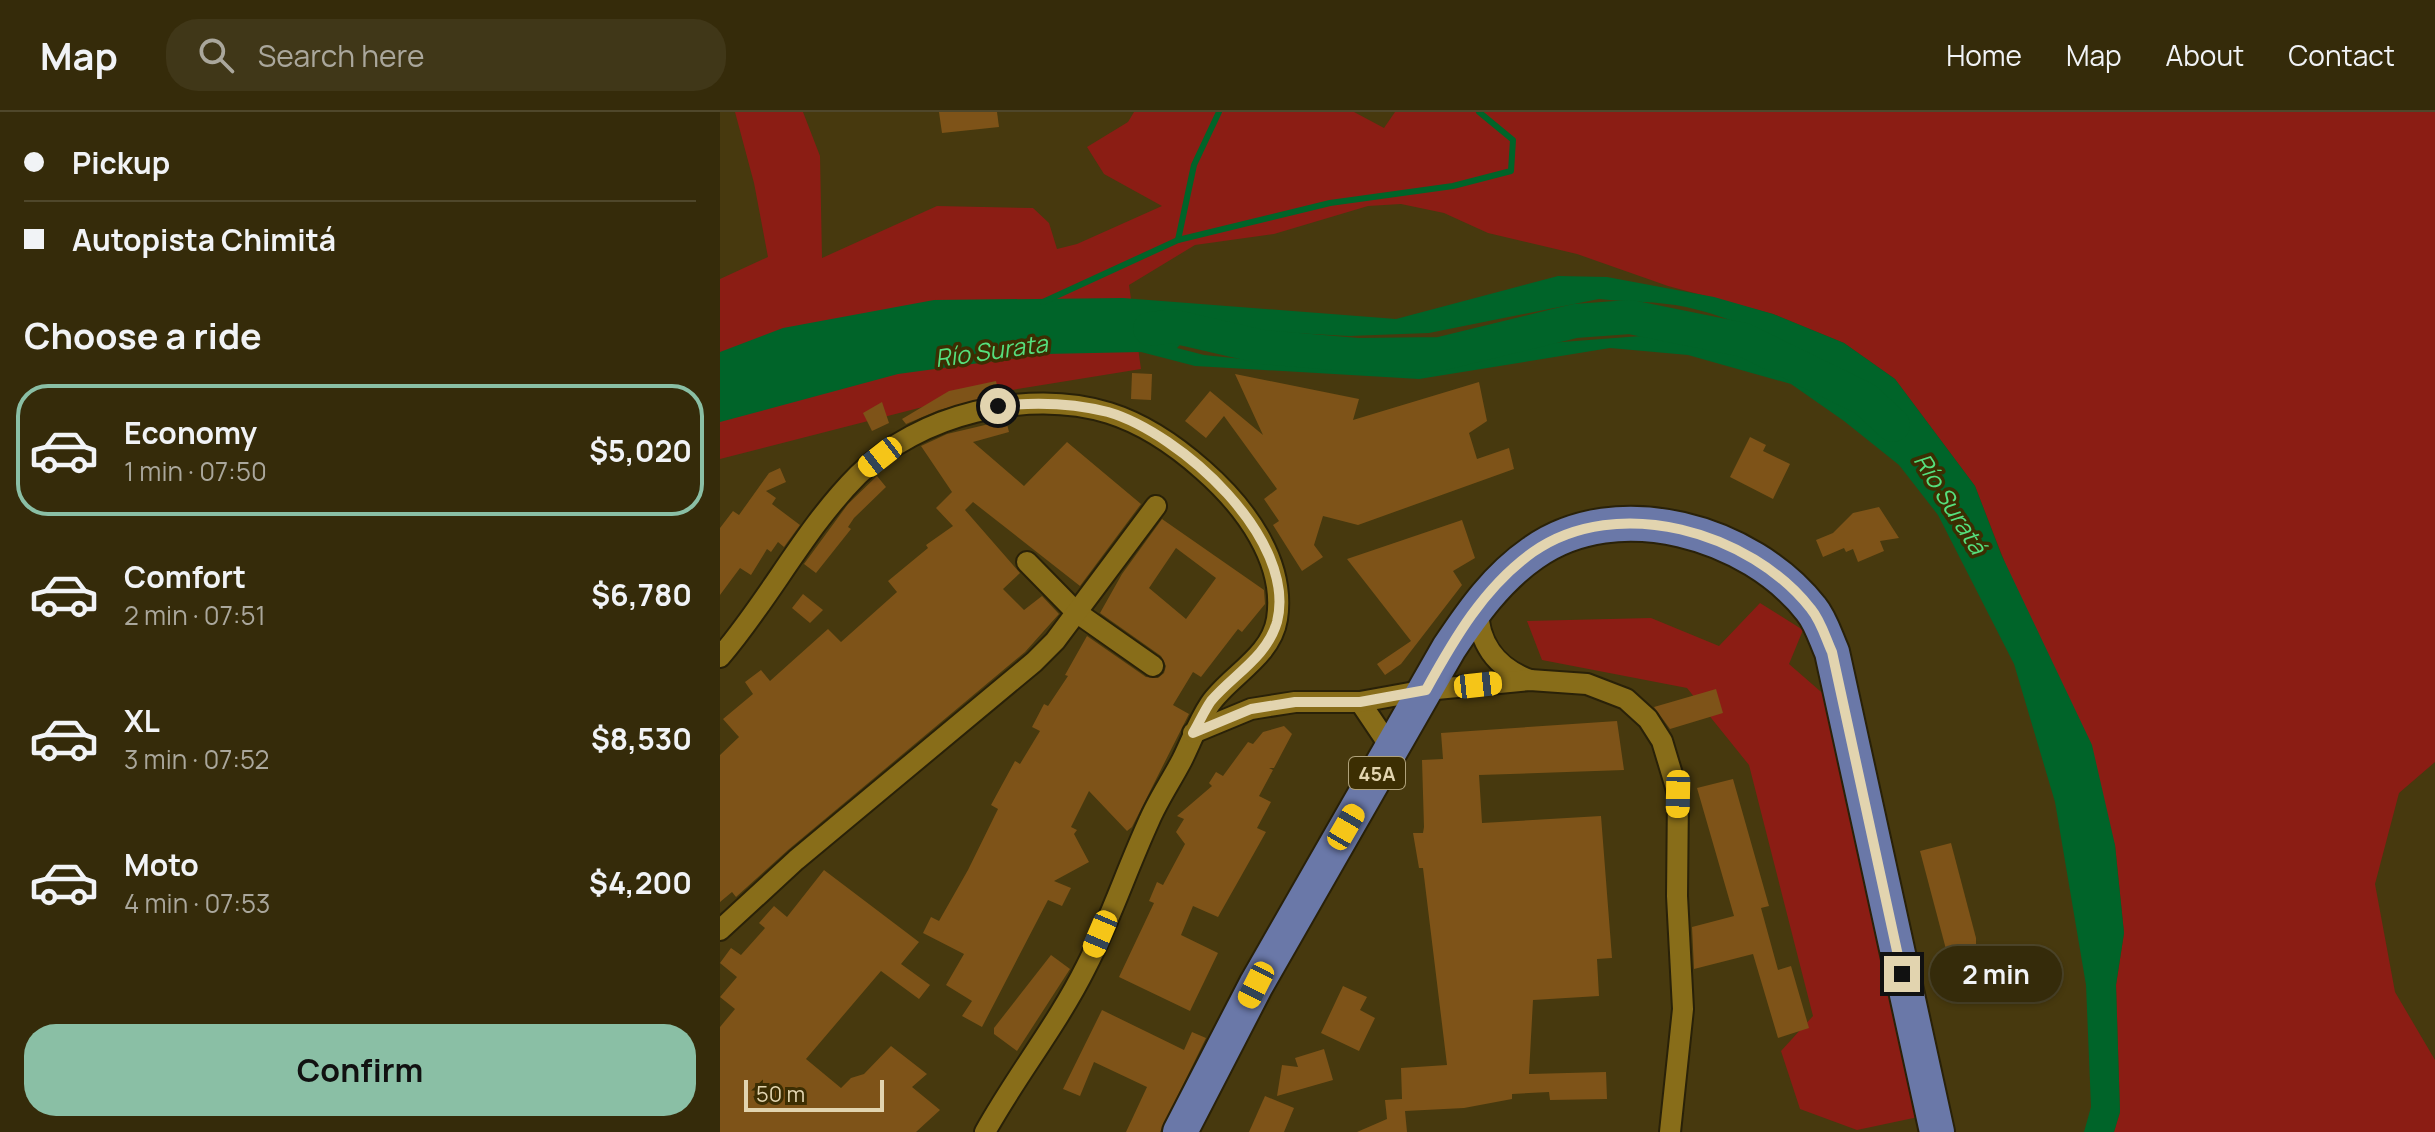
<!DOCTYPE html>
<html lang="en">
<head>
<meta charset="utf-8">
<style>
  body { margin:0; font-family:Manrope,sans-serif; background:#403718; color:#f1f3f6; height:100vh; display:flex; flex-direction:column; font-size:30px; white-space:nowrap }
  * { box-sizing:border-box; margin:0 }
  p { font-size:26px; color:#aaa79c }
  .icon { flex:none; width:44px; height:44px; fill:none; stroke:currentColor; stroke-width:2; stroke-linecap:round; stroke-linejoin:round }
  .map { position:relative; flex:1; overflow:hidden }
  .drawer { display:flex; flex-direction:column; background:#352b0a; width:720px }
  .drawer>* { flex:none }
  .top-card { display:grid; align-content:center; height:176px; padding:0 24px; background:#352b0a }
  .scale { position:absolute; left:24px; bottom:20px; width:140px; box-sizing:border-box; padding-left:8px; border:4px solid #e2d4af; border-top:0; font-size:22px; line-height:28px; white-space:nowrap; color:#e2d4af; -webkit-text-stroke:6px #3c2e02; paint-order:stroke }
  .end { position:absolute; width:36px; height:36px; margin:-18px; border:10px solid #e2d4af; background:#111; box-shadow:0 0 0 4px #111 }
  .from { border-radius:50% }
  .bubble { position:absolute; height:56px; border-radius:28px; background:#352b0a; box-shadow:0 2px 6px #0004,0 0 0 2px #4f472b; font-size:26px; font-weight:700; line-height:56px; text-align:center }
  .car { position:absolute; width:24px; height:48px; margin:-24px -12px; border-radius:10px; box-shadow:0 0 6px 2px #0007; background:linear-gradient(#f5c518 24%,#345 0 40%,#f5c518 0 76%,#345 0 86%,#f5c518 0) }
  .top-card b { display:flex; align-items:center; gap:28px; height:76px; font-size:30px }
  .top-card b+b { border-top:2px solid #4f472b }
  .top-card i { width:20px; height:20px; background:#f1f3f6 }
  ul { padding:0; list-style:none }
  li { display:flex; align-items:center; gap:24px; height:132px; margin:0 16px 12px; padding:0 8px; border:4px solid transparent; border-radius:32px }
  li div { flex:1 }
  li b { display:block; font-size:30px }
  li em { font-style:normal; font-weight:700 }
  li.on { border-color:#8abfa5 }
  li>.icon { width:72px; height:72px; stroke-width:1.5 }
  h2 { padding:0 24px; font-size:36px; line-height:96px }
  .button { display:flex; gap:16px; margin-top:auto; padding:16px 24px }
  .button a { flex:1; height:92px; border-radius:32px; background:#8abfa5; color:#111; font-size:32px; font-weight:700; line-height:92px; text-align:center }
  header { display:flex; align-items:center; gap:48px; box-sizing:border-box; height:112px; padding:0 40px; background:#352b0a; border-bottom:2px solid #4f472b }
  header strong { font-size:38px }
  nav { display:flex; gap:44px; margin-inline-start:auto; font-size:28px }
  .search { width:560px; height:72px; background:#403718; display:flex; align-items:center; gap:20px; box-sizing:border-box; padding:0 28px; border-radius:32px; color:#aaa79c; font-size:30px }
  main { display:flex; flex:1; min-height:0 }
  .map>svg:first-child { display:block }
  .green { fill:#8b1d14 }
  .water { fill:#006429; fill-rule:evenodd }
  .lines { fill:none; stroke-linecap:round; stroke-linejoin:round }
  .stream { stroke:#006429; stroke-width:6 }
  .river { stroke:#006429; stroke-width:34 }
  .building { fill:#7e5318; fill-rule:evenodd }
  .minor-casing { stroke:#292108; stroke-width:24 }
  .trunk-casing { stroke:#292108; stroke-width:38 }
  .minor { stroke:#886d19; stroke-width:20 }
  .trunk { stroke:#6a78a8; stroke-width:34 }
  .route { stroke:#e2d4af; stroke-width:10 }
  .labels { text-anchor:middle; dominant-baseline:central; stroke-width:7; stroke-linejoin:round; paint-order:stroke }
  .shield { fill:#3c2e02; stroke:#b0a27b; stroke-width:2 }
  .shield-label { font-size:20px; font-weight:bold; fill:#e2d4af }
  .water-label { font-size:24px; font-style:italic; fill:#55e07d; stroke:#3c2e02 }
</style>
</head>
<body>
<header>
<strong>Map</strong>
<div class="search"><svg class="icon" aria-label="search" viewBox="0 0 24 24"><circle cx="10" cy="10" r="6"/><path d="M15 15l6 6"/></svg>Search here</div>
<nav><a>Home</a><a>Map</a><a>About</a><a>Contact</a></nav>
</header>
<main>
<section class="drawer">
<div class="top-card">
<b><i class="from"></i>Pickup</b>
<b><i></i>Autopista Chimitá</b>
</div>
<h2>Choose a ride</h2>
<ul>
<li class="on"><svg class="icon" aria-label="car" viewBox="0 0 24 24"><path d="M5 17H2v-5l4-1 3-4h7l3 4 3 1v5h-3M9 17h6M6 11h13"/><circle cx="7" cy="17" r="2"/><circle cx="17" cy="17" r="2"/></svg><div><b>Economy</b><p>1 min · 07:50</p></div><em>$5,020</em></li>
<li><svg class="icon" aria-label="car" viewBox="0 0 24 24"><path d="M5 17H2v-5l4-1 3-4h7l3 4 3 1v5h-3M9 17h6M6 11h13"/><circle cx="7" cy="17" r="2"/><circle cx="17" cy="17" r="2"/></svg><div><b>Comfort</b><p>2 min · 07:51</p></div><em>$6,780</em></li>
<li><svg class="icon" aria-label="car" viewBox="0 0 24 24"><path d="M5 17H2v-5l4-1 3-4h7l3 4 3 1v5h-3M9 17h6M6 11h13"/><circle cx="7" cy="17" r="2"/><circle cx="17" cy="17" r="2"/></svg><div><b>XL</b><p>3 min · 07:52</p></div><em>$8,530</em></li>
<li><svg class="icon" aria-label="car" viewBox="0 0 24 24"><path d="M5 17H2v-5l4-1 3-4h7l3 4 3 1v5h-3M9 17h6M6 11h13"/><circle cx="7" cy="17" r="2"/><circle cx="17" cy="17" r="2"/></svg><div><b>Moto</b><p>4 min · 07:53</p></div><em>$4,200</em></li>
</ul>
<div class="button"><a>Confirm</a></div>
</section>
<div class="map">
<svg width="1715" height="1020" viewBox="0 0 1715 1020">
  <rect width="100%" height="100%" fill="#47390e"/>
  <g class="green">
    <path d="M 15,0 L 83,0 L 100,44 L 102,146 L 217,94 L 313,96 L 329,111 L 337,137 L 357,132 L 442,94 L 384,62 L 367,35 L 408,10 L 414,0 L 634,0 L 664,16 L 675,0 L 1715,0 L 1715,650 L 1679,681 L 1655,772 L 1675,880 L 1715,948 L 1715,1020 L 1394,1020 L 1400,1000 L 1396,873 L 1404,821 L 1395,733 L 1255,374 L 1175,267 L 1124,231 L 1053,202 L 948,174 L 857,142 L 768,121 L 724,101 L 681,92 L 648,94 L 554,122 L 475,133 L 409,173 L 421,257 L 230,288 L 0,347 L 0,167 L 48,145 L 34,71 Z"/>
    <path d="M 1040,491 L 1083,518 L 1069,552 L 1115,592 L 1203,1004 L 1137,1018 L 1080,997 L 1061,939 L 1093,904 L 1029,653 L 967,576 L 822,548 L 807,509 L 931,506 L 999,534 Z"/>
  </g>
  <path class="water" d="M 838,164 L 887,165 L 994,185 L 1053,202 L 1124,231 L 1175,267 L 1255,374 L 1281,442 L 1372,633 L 1395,733 L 1404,821 L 1396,873 L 1400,1000 L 1394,1020 L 1364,1020 L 1371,995 L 1366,873 L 1335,690 L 1294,552 L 1218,403 L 1179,353 L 1124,309 L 1071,272 L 968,243 L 890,236 L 699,267 L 475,254 L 421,240 L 325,242 L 178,262 L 0,310 L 0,240 L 63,216 L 214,188 L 403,186 L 676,207 ZM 879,187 C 907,190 938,189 966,195 C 1034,210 1099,249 1151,294 L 1056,249 L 921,224 L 816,232 L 756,248 L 688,257 L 602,255 L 484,243 L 457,236 L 477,216 L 629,224 L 709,221 Z"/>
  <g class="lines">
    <g class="stream">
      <path d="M 458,128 L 474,53 L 499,0"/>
      <path d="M 323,190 L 458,128 L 610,91 L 733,74 L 791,59 L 793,28 L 759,0"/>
    </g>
    <path class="river" d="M 430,217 L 452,214 L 543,235 L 637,243 L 720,242 L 855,209 L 910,205 L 1024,228 L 1145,287 L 1173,313"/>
  </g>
  <g class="building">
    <path d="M 219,0 L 277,0 L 279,15 L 222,21 Z"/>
    <path d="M 412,261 L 432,262 L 431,288 L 411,287 Z"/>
    <path d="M 515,262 L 639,287 L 633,308 L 759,270 L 767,309 L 749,321 L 757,347 L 789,336 L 794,357 L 638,413 L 603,404 L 594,433 L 603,445 L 582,459 L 553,413 L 559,409 L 544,387 L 557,377 L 504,304 L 486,326 L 465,309 L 490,279 L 543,323 Z"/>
    <path d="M 276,269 L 279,282 L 219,298 L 186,312 L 182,307 L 229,279 Z"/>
    <path d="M 162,290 L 169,311 L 152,319 L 143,301 Z"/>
    <path d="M 286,308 L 289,320 L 253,330 L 304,374 L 347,330 L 421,392 L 360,474 L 253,390 L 245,398 L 300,461 L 283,477 L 304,498 L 322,484 L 339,502 L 305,540 L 68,738 L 16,785 L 12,780 L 0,790 L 0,643 L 19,625 L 3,607 L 33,582 L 25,570 L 41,558 L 50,569 L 108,517 L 121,530 L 177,480 L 168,469 L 208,436 L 206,433 L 233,414 L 216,396 L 232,380 L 201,334 L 227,322 Z"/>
    <path d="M 1030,325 L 1046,333 L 1043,339 L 1070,352 L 1053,387 L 1010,365 Z"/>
    <path d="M 60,356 L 66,370 L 46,379 L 56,386 L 52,392 L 80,413 L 64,435 L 58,430 L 51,440 L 47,437 L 31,463 L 20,456 L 0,483 L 0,416 L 13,399 L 19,403 L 49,361 Z"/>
    <path d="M 157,364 L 166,375 L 134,406 L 128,415 L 131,417 L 96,461 L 84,452 L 128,392 Z"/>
    <path d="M 1159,395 L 1179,426 L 1160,429 L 1164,439 L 1138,450 L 1133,437 L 1126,440 L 1124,436 L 1103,445 L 1096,428 L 1113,421 L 1133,401 Z"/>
    <path d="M 442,407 L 544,478 L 545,492 L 522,520 L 518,517 L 481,565 L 473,560 L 453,593 L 469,602 L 412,715 L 407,719 L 369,679 L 351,715 L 357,718 L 354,722 L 369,750 L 334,769 L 351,776 L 342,794 L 328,788 L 262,915 L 242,904 L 252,889 L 226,873 L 244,842 L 203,821 L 211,805 L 219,809 L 248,758 L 278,697 L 271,693 L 295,649 L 300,652 L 320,619 L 312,615 L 324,592 L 328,594 L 348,564 L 345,563 L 367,524 L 426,565 L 438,566 L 444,561 L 446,554 L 441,544 L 380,501 L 402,462 ZM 456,436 L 496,466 L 466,507 L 429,476 Z"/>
    <path d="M 742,408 L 755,446 L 733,459 L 742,473 L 681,552 L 665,563 L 657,552 L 691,529 L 627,447 Z"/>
    <path d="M 83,482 L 103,498 L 90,511 L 72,496 Z"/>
    <path d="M 996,577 L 1003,601 L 950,617 L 934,595 Z"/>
    <path d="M 897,609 L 904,658 L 759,663 L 762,711 L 881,704 L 892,846 L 877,847 L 879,884 L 813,888 L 809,962 L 886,960 L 887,987 L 830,988 L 829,980 L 792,982 L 792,987 L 744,996 L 685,999 L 687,1020 L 637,1020 L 667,1007 L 665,988 L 682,987 L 681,956 L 727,953 L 703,756 L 699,756 L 693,721 L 703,721 L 704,715 L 702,648 L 723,647 L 721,621 Z"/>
    <path d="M 564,614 L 572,622 L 554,656 L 549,656 L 553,658 L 539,684 L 551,690 L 537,716 L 546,720 L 498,805 L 473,794 L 461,823 L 498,841 L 470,899 L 399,865 L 434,791 L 429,789 L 437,770 L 443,773 L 465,732 L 456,720 L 464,707 L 457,704 L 492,674 L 489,671 L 496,660 L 503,664 L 528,630 L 533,632 L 543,620 Z"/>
    <path d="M 1013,667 L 1049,794 L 1041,796 L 1058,858 L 1071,854 L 1089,916 L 1058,926 L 1033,842 L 974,857 L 972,815 L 1014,804 L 977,676 Z"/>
    <path d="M 1231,731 L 1256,826 L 1256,840 L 1227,841 L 1200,739 Z"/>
    <path d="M 104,758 L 199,830 L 181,852 L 210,873 L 199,887 L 161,859 L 86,947 L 121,976 L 131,966 L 144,962 L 171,934 L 207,962 L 192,975 L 220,998 L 196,1020 L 0,1020 L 0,915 L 15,897 L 0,885 L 17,865 L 0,851 L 11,836 L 21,843 L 45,816 L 39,811 L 54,794 L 67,805 Z"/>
    <path d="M 331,843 L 350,857 L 297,939 L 274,922 L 274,916 Z"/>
    <path d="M 623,874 L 647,885 L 640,898 L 655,906 L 639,939 L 601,921 Z"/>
    <path d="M 382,898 L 464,938 L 472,920 L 486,926 L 440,1020 L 406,1020 L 427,975 L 374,950 L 360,984 L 343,977 Z"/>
    <path d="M 604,937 L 613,968 L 557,984 L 562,953 L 578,955 L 575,946 Z"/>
    <path d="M 545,984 L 574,996 L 564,1020 L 529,1020 Z"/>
  </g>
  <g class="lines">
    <g class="minor-casing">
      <g id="minor">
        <path d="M 307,450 L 356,500 L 433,554"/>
        <path d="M 758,493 C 757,530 776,556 810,568"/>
        <path d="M 0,545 C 50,487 84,417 138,363 C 199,302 307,276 389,301 C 424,312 456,334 483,358 C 524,394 566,449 557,507 C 551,545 509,564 490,592 C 478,610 471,630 462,648 C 451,669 438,688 429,709 C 407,757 390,808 366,855 C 337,913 296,964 265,1020"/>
        <path d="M 640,590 L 671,636"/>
        <path d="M 473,621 L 531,597 L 575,590 L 640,590 L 706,578 L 810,568 L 867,572 L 906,587 L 928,607 L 942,629 L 958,682 L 957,784 L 963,897 L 950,1020"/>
        <path d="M 0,818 L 76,748 L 314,550 L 335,529 L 436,394"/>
      </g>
    </g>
    <g class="trunk-casing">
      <path id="trunk" d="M 460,1020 L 536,873 L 729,536 C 753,500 777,466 813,441 C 897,381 1031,420 1091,497 C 1101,509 1106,527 1112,540 L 1217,1020"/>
    </g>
    <use href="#minor" class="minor"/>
    <use href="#trunk" class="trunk"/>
  </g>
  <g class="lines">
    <path class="route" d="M 278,294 C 314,290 353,291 388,300 C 460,321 578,427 557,510 C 547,545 513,563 491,589 C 484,599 479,611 473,621 L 531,597 L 575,590 L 640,590 L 706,578 C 734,527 764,475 813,440 C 897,381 1031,420 1091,497 C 1101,509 1106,527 1112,540 L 1182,862"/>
  </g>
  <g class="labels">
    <rect class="shield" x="629" y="645" width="56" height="32" rx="6"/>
    <g class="shield-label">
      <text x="657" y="661">45A</text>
    </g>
    <g class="water-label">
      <text transform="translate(271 238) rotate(-8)">Río Surata</text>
      <text transform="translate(1231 391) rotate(58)">Río Suratá</text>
    </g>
  </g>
</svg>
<div class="scale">50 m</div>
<i class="end from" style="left:278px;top:294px"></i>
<i class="end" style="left:1182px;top:862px"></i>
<div class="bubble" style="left:1210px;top:834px;width:132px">2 min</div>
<i class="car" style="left:160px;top:345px;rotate:232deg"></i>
<i class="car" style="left:758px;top:573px;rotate:84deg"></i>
<i class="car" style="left:958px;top:682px;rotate:181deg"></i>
<i class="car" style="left:626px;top:715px;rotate:30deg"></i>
<i class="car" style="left:380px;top:822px;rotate:203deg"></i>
<i class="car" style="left:536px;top:873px;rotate:207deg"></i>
</div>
</main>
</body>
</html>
